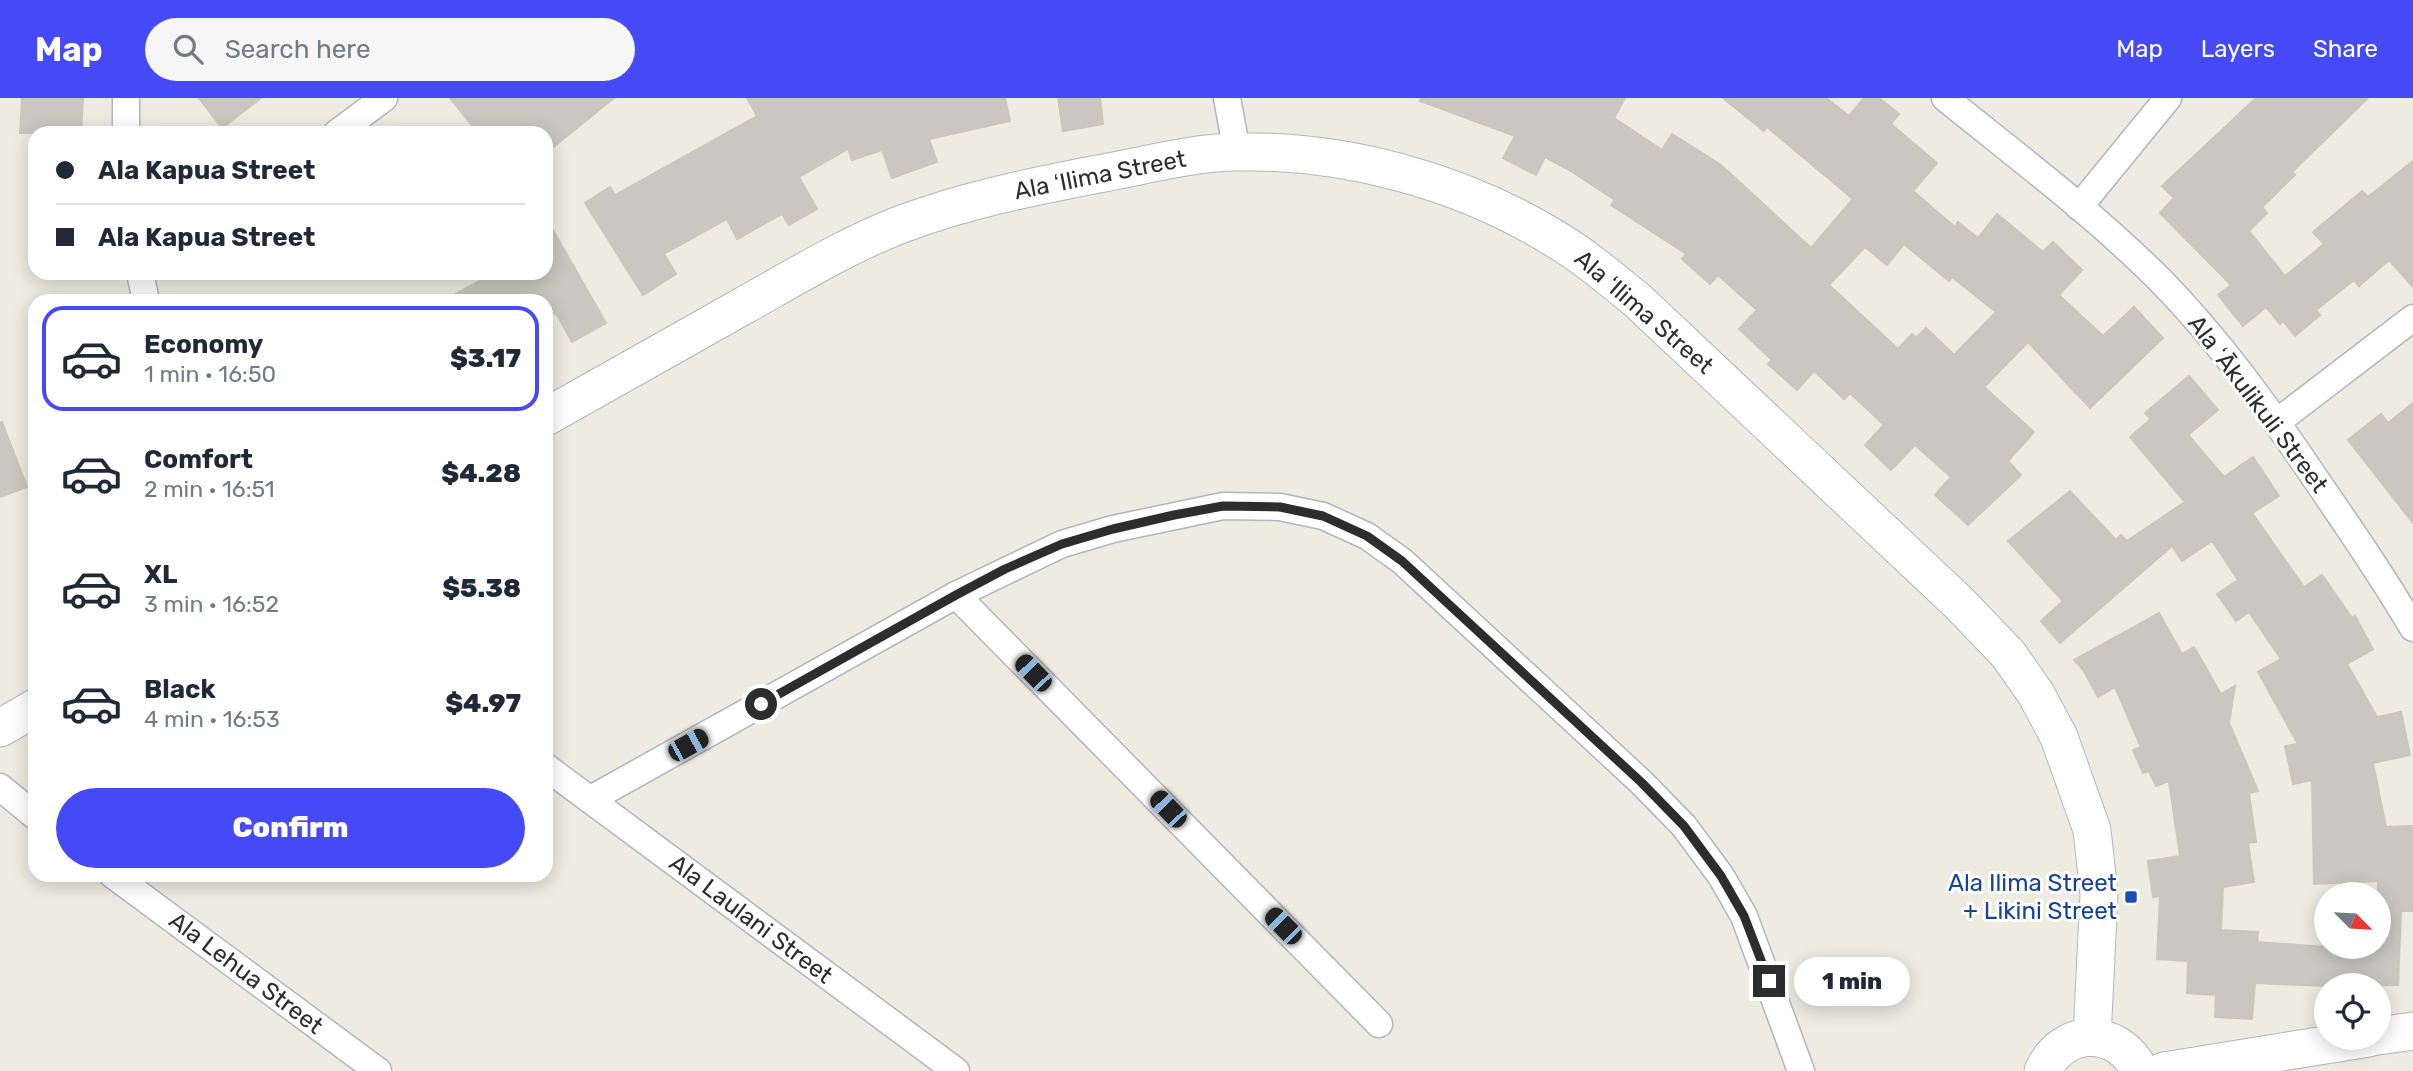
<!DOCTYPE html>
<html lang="en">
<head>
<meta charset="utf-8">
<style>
  body { margin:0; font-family:Rubik,sans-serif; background:#f6f6f7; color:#1f2937; height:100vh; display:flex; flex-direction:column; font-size:26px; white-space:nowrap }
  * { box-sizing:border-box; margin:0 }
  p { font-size:23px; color:#747a83 }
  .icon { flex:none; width:38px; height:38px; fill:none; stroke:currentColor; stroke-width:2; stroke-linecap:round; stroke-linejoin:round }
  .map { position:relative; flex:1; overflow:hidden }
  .sheet { position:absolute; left:28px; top:196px; width:525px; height:588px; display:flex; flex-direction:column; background:#fff; border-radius:21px; box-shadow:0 4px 18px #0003 }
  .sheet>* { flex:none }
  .banner { position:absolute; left:28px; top:28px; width:525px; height:154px; border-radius:21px; box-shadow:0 4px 18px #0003; display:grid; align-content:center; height:154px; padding:0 28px; background:#fff }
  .needle { width:46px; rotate:114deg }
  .controls { position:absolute; left:2314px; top:784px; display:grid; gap:14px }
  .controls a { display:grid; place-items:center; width:77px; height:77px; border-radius:50%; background:#fff; box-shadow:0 4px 18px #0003; font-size:35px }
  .end { position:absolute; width:32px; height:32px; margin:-16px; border:9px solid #2d2d2d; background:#fff; box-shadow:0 0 0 4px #fff }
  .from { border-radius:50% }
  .bubble { position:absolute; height:49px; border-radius:24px; background:#fff; box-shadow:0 4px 18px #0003; font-size:23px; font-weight:800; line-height:49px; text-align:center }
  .car { position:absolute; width:21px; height:42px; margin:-21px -10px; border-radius:9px; box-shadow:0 0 5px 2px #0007; background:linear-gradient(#222 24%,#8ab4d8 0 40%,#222 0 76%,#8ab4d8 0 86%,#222 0) }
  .banner b { display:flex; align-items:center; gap:24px; height:66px; font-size:26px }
  .banner b+b { border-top:2px solid #e0e1e3 }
  .banner i { width:18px; height:18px; background:#1f2937 }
  ul { padding:12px 0 0; list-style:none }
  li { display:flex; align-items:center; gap:21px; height:105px; margin:0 14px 10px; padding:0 14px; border:4px solid transparent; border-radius:21px }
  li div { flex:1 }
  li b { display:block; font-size:26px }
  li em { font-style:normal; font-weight:800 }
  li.active { border-color:#4649f6 }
  li>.icon { width:63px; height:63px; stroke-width:1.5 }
  .button { display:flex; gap:14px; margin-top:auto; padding:14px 28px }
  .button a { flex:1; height:80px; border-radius:42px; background:#4649f6; color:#fff; font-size:28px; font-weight:800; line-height:80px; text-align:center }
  header { display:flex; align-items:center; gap:42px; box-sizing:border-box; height:98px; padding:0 35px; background:#4649f6; color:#fff }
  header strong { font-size:33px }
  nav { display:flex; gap:38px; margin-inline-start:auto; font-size:24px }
  .search { width:490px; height:63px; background:#f6f6f7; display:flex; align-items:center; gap:18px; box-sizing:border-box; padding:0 24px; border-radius:38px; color:#747a83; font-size:26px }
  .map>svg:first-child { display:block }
  .building { fill:#cac7c0; stroke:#cac7ba; stroke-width:2; fill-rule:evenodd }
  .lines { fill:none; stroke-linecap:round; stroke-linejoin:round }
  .street-casing { stroke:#b4b4c0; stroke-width:29 }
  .secondary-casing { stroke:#b4b4c0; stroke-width:39 }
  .street { stroke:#fff; stroke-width:26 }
  .secondary { stroke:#fff; stroke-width:37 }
  .route { stroke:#2d2d2d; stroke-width:9 }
  .transit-dot { fill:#1a4fb4; stroke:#fff; stroke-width:2.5 }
  .labels { text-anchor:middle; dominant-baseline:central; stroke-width:6; stroke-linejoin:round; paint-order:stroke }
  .street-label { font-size:24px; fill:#2d2d2d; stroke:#fff }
  .transit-label { font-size:24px; fill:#164399; stroke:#fff; text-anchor:end }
</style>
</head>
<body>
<header>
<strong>Map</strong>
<div class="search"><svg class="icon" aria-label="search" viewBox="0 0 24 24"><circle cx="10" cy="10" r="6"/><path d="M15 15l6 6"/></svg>Search here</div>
<nav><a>Map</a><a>Layers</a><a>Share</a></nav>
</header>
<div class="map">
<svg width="2413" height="973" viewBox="0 0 2413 973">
  <rect width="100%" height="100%" fill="#eeebe1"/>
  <g class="building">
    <path d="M 22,0 L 83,0 L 81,35 L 20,35 Z"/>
    <path d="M 199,0 L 261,0 L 222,30 Z"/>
    <path d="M 450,0 L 614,0 L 546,55 L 546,35 L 478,35 Z"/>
    <path d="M 747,0 L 1005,0 L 1010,23 L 929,41 L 937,64 L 892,80 L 882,52 L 852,62 L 848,51 L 799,79 L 817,111 L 789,127 L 782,116 L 737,141 L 727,121 L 664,156 L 676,176 L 643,197 L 585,105 L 610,89 L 615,97 L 757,18 Z"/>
    <path d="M 1058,0 L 1100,0 L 1103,26 L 1063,33 Z"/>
    <path d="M 1421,0 L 1625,0 L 1614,20 L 1662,52 L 1672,36 L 1721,67 L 1811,150 L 1853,101 L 1767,29 L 1764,33 L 1723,0 L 1826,0 L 1849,18 L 1864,0 L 1879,0 L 1899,16 L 1891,26 L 1937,65 L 1913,93 L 1955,129 L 1958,124 L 1978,140 L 1997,116 L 2043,154 L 2053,144 L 2082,172 L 2059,197 L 2103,238 L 2134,209 L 2163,240 L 2090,310 L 2028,244 L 1984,289 L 2034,334 L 2008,363 L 2021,377 L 1968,427 L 1935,397 L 1951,379 L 1915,347 L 1891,372 L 1865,347 L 1884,327 L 1850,295 L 1844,301 L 1814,273 L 1797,292 L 1768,266 L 1772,262 L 1739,231 L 1757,212 L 1718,177 L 1710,186 L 1682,161 L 1686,156 L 1611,107 L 1615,102 L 1571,73 L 1545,59 L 1536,77 L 1503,60 L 1515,38 L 1420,3 ZM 1904,146 L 1949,183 L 1952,179 L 1996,214 L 1954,257 L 1926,230 L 1916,240 L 1912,236 L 1898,251 L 1829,187 L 1865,149 L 1887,167 Z"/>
    <path d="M 2256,0 L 2368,0 L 2292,74 L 2295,77 L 2262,109 L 2267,115 L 2249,133 L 2285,178 L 2324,146 L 2313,134 L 2362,93 L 2368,99 L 2413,63 L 2413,189 L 2389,162 L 2359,188 L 2354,182 L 2316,212 L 2320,217 L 2295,238 L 2283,223 L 2280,226 L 2266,209 L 2243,228 L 2218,197 L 2231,187 L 2160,115 L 2174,100 L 2162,88 Z"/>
    <path d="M 546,120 L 606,225 L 572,244 L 556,215 L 546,220 L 546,203 L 443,203 L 494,175 L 546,175 Z"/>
    <path d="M 2189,278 L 2218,312 L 2188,337 L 2224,379 L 2253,359 L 2279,398 L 2252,415 L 2304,489 L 2322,477 L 2352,520 L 2355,518 L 2373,551 L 2347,566 L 2377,619 L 2401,614 L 2410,657 L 2373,665 L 2386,729 L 2413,728 L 2413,813 L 2401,813 L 2398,887 L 2326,888 L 2255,885 L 2252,921 L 2215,919 L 2216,897 L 2187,895 L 2188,863 L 2157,861 L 2160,798 L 2153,799 L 2148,763 L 2180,758 L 2169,683 L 2156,688 L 2149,673 L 2143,675 L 2133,652 L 2141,649 L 2115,589 L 2098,599 L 2084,573 L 2074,562 L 2159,515 L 2182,556 L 2194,549 L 2221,596 L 2235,588 L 2229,625 L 2258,693 L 2249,695 L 2256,744 L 2248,745 L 2254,784 L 2223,789 L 2221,832 L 2258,834 L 2257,844 L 2326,849 L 2378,849 L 2378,783 L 2314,786 L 2312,682 L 2293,686 L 2285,648 L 2298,646 L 2258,574 L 2281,561 L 2249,514 L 2236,523 L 2217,496 L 2238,482 L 2212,443 L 2182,463 L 2172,448 L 2060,545 L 2041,523 L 2063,503 L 2008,443 L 2070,393 L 2116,442 L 2121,437 L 2127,443 L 2185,404 L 2130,339 L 2151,321 L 2145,315 Z"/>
    <path d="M 2413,305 L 2413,425 L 2348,342 L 2381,316 L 2388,325 Z"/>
    <path d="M 2,324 L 27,389 L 0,399 L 0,325 Z"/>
  </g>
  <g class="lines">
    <g class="street-casing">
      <g id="street">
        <path d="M 1227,0 L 1237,54"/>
        <path d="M 1945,0 C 2018,59 2094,116 2160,182 C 2220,243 2269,312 2317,383 C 2350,431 2383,479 2413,530"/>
        <path d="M 126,35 L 126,0"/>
        <path d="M 337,35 L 384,0"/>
        <path d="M 2079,109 L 2168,0"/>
        <path d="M 140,175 L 146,203"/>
        <path d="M 2277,324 L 2413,220"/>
        <path d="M 956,497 L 1379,926"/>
        <path d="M 546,669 L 956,973"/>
        <path d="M 0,689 L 35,718"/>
        <path d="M 591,701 L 956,497 L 1062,446 L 1113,431 L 1223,408 L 1280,409 L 1323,418 L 1367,438 L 1402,463 L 1641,684 L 1684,728 L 1721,778 L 1744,818 L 1801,973"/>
        <path d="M 113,777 L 378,973"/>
      </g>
    </g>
    <g class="secondary-casing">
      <g id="secondary">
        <path d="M 546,319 C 612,282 677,245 743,208 C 795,179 847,147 902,126 C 966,102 1031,89 1098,76 C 1144,68 1192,54 1239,54 C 1346,52 1460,83 1552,139 C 1583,157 1610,180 1638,203 L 1959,505 L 2008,556 L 2036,596 L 2059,639 L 2092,732 L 2099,796 L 2092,939"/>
        <path d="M 0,630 L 35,610"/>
        <path d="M 2378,938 L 2413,933"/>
        <path d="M 2043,973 C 2063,928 2119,929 2140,973"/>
        <path d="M 2164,973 L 2369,940"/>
      </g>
    </g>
    <use href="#street" class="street"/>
    <use href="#secondary" class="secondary"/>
  </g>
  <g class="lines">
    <path class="route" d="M 761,606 L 956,497 L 1005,471 L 1062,446 L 1113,431 L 1174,417 L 1223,408 L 1280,409 L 1323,418 L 1367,438 L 1402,463 L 1641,684 L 1684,728 L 1721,778 L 1744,818 L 1769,883"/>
  </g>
  <rect class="transit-dot" x="2124" y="792" width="14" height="14" rx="3.5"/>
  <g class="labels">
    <g class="street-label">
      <text transform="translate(1100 77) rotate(-11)">Ala ʻIlima Street</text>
      <text transform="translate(1644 214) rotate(41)">Ala ʻIlima Street</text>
      <text transform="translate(2258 306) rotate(53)">Ala ʻĀkulikuli Street</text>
      <text transform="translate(751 821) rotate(37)">Ala Laulani Street</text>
      <text transform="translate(246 875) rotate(37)">Ala Lehua Street</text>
    </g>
    <g class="transit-label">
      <text x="2117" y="785">Ala Ilima Street<tspan x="2117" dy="28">+ Likini Street</tspan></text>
    </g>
  </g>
</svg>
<div class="controls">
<a><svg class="needle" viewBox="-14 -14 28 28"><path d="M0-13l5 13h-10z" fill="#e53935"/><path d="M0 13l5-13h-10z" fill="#747a83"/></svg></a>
<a><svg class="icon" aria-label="locate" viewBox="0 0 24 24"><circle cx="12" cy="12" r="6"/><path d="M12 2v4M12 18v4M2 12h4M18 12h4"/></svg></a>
</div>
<i class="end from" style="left:761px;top:606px"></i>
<i class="end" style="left:1769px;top:883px"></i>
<div class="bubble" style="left:1794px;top:859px;width:116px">1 min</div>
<i class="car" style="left:1033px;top:575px;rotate:316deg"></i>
<i class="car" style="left:688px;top:647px;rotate:61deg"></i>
<i class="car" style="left:1168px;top:711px;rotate:316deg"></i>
<i class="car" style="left:1283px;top:828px;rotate:315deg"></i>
<div class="banner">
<b><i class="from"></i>Ala Kapua Street</b>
<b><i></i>Ala Kapua Street</b>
</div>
<section class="sheet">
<ul>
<li class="active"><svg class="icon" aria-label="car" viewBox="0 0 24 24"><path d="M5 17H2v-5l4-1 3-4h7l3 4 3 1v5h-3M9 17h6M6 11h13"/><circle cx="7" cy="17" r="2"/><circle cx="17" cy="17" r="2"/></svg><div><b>Economy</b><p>1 min · 16:50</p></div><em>$3.17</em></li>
<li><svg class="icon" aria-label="car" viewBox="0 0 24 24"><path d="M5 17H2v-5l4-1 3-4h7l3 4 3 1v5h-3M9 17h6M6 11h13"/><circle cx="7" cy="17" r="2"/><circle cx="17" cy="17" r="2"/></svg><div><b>Comfort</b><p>2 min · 16:51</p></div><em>$4.28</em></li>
<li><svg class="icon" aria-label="car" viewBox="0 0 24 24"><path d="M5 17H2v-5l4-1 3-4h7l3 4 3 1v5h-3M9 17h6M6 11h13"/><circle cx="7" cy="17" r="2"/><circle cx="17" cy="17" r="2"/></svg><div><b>XL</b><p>3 min · 16:52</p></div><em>$5.38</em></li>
<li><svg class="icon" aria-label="car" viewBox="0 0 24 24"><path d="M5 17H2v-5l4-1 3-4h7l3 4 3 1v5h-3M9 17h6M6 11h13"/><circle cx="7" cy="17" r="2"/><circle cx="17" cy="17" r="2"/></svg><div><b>Black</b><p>4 min · 16:53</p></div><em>$4.97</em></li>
</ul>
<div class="button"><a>Confirm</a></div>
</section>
</div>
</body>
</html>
